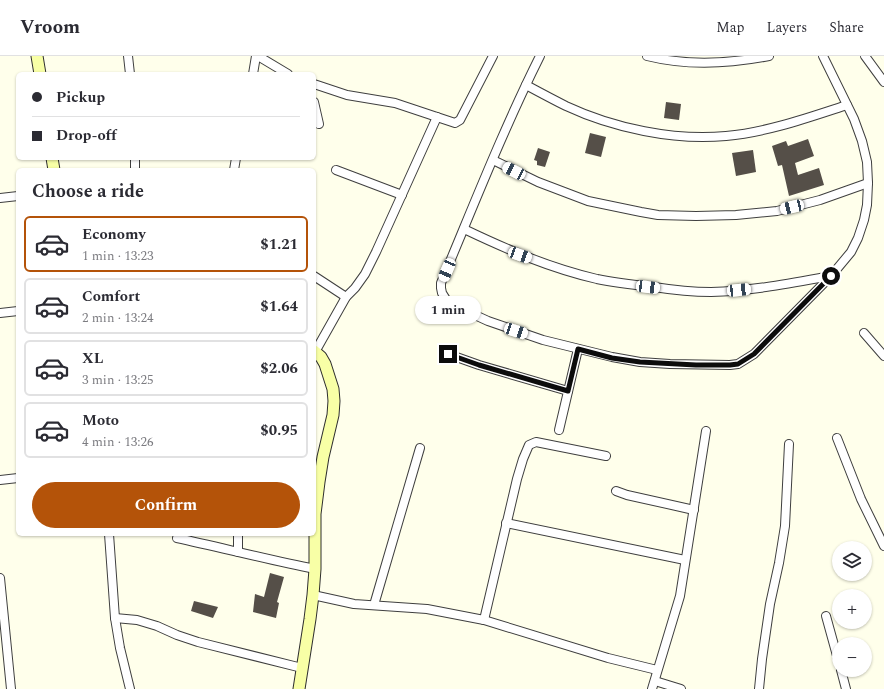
<!DOCTYPE html>
<html lang="en">
<head>
<meta charset="utf-8">
<style>
  body { margin:0; font-family:Spectral,serif; background:#f2f2f3; color:#2b2b33; height:100vh; display:flex; flex-direction:column; font-size:15px; white-space:nowrap }
  * { box-sizing:border-box; margin:0 }
  p { font-size:13px; color:#7c7c81 }
  .icon { flex:none; width:22px; height:22px; fill:none; stroke:currentColor; stroke-width:2; stroke-linecap:round; stroke-linejoin:round }
  .map { position:relative; flex:1; overflow:hidden }
  .sheet { position:absolute; left:16px; top:112px; width:300px; height:368px; display:flex; flex-direction:column; background:#fff; border-radius:6px; box-shadow:0 1px 3px #0004 }
  .sheet>* { flex:none }
  .top-card { position:absolute; left:16px; top:16px; width:300px; height:88px; border-radius:6px; box-shadow:0 1px 3px #0004; display:grid; align-content:center; height:88px; padding:0 16px; background:#fff }
  .controls { position:absolute; left:832px; top:485px; display:grid; gap:8px }
  .controls a { display:grid; place-items:center; width:40px; height:40px; border-radius:50%; background:#fff; box-shadow:0 1px 3px #0004; font-size:20px }
  .end { position:absolute; width:18px; height:18px; margin:-9px; border:5px solid #0c0c0c; background:#fff; box-shadow:0 0 0 2px #fff }
  .from { border-radius:50% }
  .bubble { position:absolute; height:28px; border-radius:14px; background:#fff; box-shadow:0 1px 3px #0004; font-size:13px; font-weight:700; line-height:28px; text-align:center }
  .car { position:absolute; width:12px; height:24px; margin:-12px -6px; border-radius:5px; box-shadow:0 0 3px 1px #0007; background:linear-gradient(#fff 24%,#345 0 40%,#fff 0 76%,#345 0 86%,#fff 0) }
  .top-card b { display:flex; align-items:center; gap:14px; height:38px; font-size:15px }
  .top-card b+b { border-top:1px solid #e1e1e2 }
  .top-card i { width:10px; height:10px; background:#2b2b33 }
  ul { padding:0; list-style:none }
  li { display:flex; align-items:center; gap:12px; height:56px; margin:0 8px 6px; padding:0 8px; border:2px solid #e1e1e2; border-radius:6px }
  li div { flex:1 }
  li b { display:block; font-size:15px }
  li em { font-style:normal; font-weight:700 }
  li.selected { border-color:#b45309 }
  li>.icon { width:36px; height:36px; stroke-width:1.5 }
  h2 { padding:0 16px; font-size:18px; line-height:48px }
  .button { display:flex; gap:8px; margin-top:auto; padding:8px 16px }
  .button a { flex:1; height:46px; border-radius:24px; background:#b45309; color:#fff; font-size:16px; font-weight:700; line-height:46px; text-align:center }
  header { display:flex; align-items:center; gap:24px; box-sizing:border-box; height:56px; padding:0 20px; background:#fff; border-bottom:1px solid #e1e1e2 }
  header strong { font-size:19px }
  nav { display:flex; gap:22px; margin-inline-start:auto; font-size:14px }
  .map>svg:first-child { display:block }
  .building { fill:#554f48 }
  .lines { fill:none; stroke-linecap:round; stroke-linejoin:round }
  .street-casing { stroke:#3f3f3f; stroke-width:10 }
  .secondary-casing { stroke:#2e2e2e; stroke-width:13 }
  .street { stroke:#fff; stroke-width:8 }
  .secondary { stroke:#f8ffa6; stroke-width:11 }
  .route { stroke:#0c0c0c; stroke-width:5 }
</style>
</head>
<body>
<header>
<strong>Vroom</strong>
<nav><a>Map</a><a>Layers</a><a>Share</a></nav>
</header>
<div class="map">
<svg width="884" height="633" viewBox="0 0 884 633">
  <rect width="100%" height="100%" fill="#ffffeb"/>
  <g class="building">
    <path d="M 666,46 L 681,48 L 679,64 L 664,62 Z"/>
    <path d="M 590,77 L 606,81 L 601,101 L 585,97 Z"/>
    <path d="M 808,83 L 814,100 L 795,107 L 798,119 L 819,112 L 824,129 L 789,140 L 782,109 L 778,110 L 772,90 L 786,85 L 788,90 Z"/>
    <path d="M 538,92 L 550,96 L 545,111 L 537,109 L 537,105 L 534,104 Z"/>
    <path d="M 753,94 L 756,116 L 736,120 L 732,97 Z"/>
    <path d="M 270,517 L 284,521 L 277,546 L 279,547 L 276,562 L 253,556 L 255,538 L 264,541 Z"/>
    <path d="M 194,545 L 218,551 L 213,562 L 191,555 Z"/>
  </g>
  <g class="lines">
    <g class="street-casing">
      <g id="street">
        <path d="M 128,0 L 130,18"/>
        <path d="M 258,0 L 288,18"/>
        <path d="M 540,0 C 503,74 473,151 441,227 L 441,232 L 442,237 L 447,245 L 453,249 L 488,265 L 543,284 L 612,301 L 640,306 L 670,308 L 730,309 L 738,308 L 754,298 L 831,220 L 851,196 L 858,182 L 864,164 L 867,149 L 868,127 L 867,106 L 862,85 L 854,63 L 823,0"/>
        <path d="M 647,0 C 687,10 728,8 769,0"/>
        <path d="M 865,0 L 884,26"/>
        <path d="M 253,18 L 256,0"/>
        <path d="M 314,28 L 347,39 L 395,47 L 455,67 L 460,64 L 493,0"/>
        <path d="M 526,29 C 539,36 552,43 566,50 C 613,72 674,85 726,80 C 768,76 807,62 847,49"/>
        <path d="M 314,46 L 319,68"/>
        <path d="M 493,104 L 538,126 L 588,145 L 641,156 L 658,159 L 696,160 L 736,159 L 777,155 L 820,144 L 868,127"/>
        <path d="M 135,114 L 135,102"/>
        <path d="M 234,114 L 236,102"/>
        <path d="M 336,114 L 402,139"/>
        <path d="M 0,142 L 18,140"/>
        <path d="M 464,173 C 508,194 550,212 597,223 C 616,227 635,229 654,231 C 673,234 692,236 711,236 C 752,235 792,227 831,220"/>
        <path d="M 314,220 L 346,241"/>
        <path d="M 0,257 L 18,255"/>
        <path d="M 864,277 L 884,300"/>
        <path d="M 315,296 L 346,241 L 355,232 L 365,218 L 376,196 L 437,61"/>
        <path d="M 448,298 L 479,309 L 568,335"/>
        <path d="M 559,374 L 578,293"/>
        <path d="M 837,382 L 861,443 L 884,490"/>
        <path d="M 0,424 L 18,422"/>
        <path d="M 616,435 L 627,439 L 694,454"/>
        <path d="M 506,467 L 685,504"/>
        <path d="M 109,478 L 115,562 L 120,592 L 130,633"/>
        <path d="M 238,478 L 238,496"/>
        <path d="M 177,482 C 223,492 269,504 315,513"/>
        <path d="M 0,522 L 11,633"/>
        <path d="M 313,539 L 354,548 L 427,553 L 484,564 L 608,602 L 657,614"/>
        <path d="M 374,549 L 420,392"/>
        <path d="M 826,560 L 839,607"/>
        <path d="M 115,562 L 137,564 L 157,570 L 177,579 L 198,586 L 302,612"/>
        <path d="M 484,564 L 517,423 L 523,403 L 529,389 L 536,386 L 606,400"/>
        <path d="M 841,614 L 846,633"/>
        <path d="M 655,625 L 681,633"/>
        <path d="M 652,633 L 680,540 L 706,375"/>
        <path d="M 759,633 L 762,603 L 770,548 L 779,507 L 785,470 L 789,388"/>
      </g>
    </g>
    <g class="secondary-casing">
      <g id="secondary">
        <path d="M 37,0 L 40,18"/>
        <path d="M 52,102 L 54,114"/>
        <path d="M 299,633 L 310,563 L 313,539 L 315,513 L 315,458 L 319,426 L 323,401 L 333,359 L 334,345 L 333,333 L 325,308 L 321,301 L 314,295"/>
      </g>
    </g>
    <use href="#street" class="street"/>
    <use href="#secondary" class="secondary"/>
  </g>
  <g class="lines">
    <path class="route" d="M 448,298 L 479,309 L 568,335 L 578,293 L 612,302 L 640,306 L 696,309 L 730,309 L 738,308 L 754,298 L 831,220"/>
  </g>
</svg>
<div class="controls">
<a><svg class="icon" aria-label="layers" viewBox="0 0 24 24"><path d="M12 4l9 5-9 5-9-5zM3 14l9 5 9-5"/></svg></a>
<a>+</a>
<a>−</a>
</div>
<i class="end from" style="left:831px;top:220px"></i>
<i class="end" style="left:448px;top:298px"></i>
<div class="bubble" style="left:415px;top:240px;width:66px">1 min</div>
<i class="car" style="left:514px;top:115px;rotate:297deg"></i>
<i class="car" style="left:792px;top:151px;rotate:257deg"></i>
<i class="car" style="left:520px;top:199px;rotate:110deg"></i>
<i class="car" style="left:447px;top:214px;rotate:203deg"></i>
<i class="car" style="left:648px;top:231px;rotate:97deg"></i>
<i class="car" style="left:739px;top:234px;rotate:84deg"></i>
<i class="car" style="left:516px;top:275px;rotate:108deg"></i>
<div class="top-card">
<b><i class="from"></i>Pickup</b>
<b><i></i>Drop-off</b>
</div>
<section class="sheet">
<h2>Choose a ride</h2>
<ul>
<li class="selected"><svg class="icon" aria-label="car" viewBox="0 0 24 24"><path d="M5 17H2v-5l4-1 3-4h7l3 4 3 1v5h-3M9 17h6M6 11h13"/><circle cx="7" cy="17" r="2"/><circle cx="17" cy="17" r="2"/></svg><div><b>Economy</b><p>1 min · 13:23</p></div><em>$1.21</em></li>
<li><svg class="icon" aria-label="car" viewBox="0 0 24 24"><path d="M5 17H2v-5l4-1 3-4h7l3 4 3 1v5h-3M9 17h6M6 11h13"/><circle cx="7" cy="17" r="2"/><circle cx="17" cy="17" r="2"/></svg><div><b>Comfort</b><p>2 min · 13:24</p></div><em>$1.64</em></li>
<li><svg class="icon" aria-label="car" viewBox="0 0 24 24"><path d="M5 17H2v-5l4-1 3-4h7l3 4 3 1v5h-3M9 17h6M6 11h13"/><circle cx="7" cy="17" r="2"/><circle cx="17" cy="17" r="2"/></svg><div><b>XL</b><p>3 min · 13:25</p></div><em>$2.06</em></li>
<li><svg class="icon" aria-label="car" viewBox="0 0 24 24"><path d="M5 17H2v-5l4-1 3-4h7l3 4 3 1v5h-3M9 17h6M6 11h13"/><circle cx="7" cy="17" r="2"/><circle cx="17" cy="17" r="2"/></svg><div><b>Moto</b><p>4 min · 13:26</p></div><em>$0.95</em></li>
</ul>
<div class="button"><a>Confirm</a></div>
</section>
</div>
</body>
</html>
